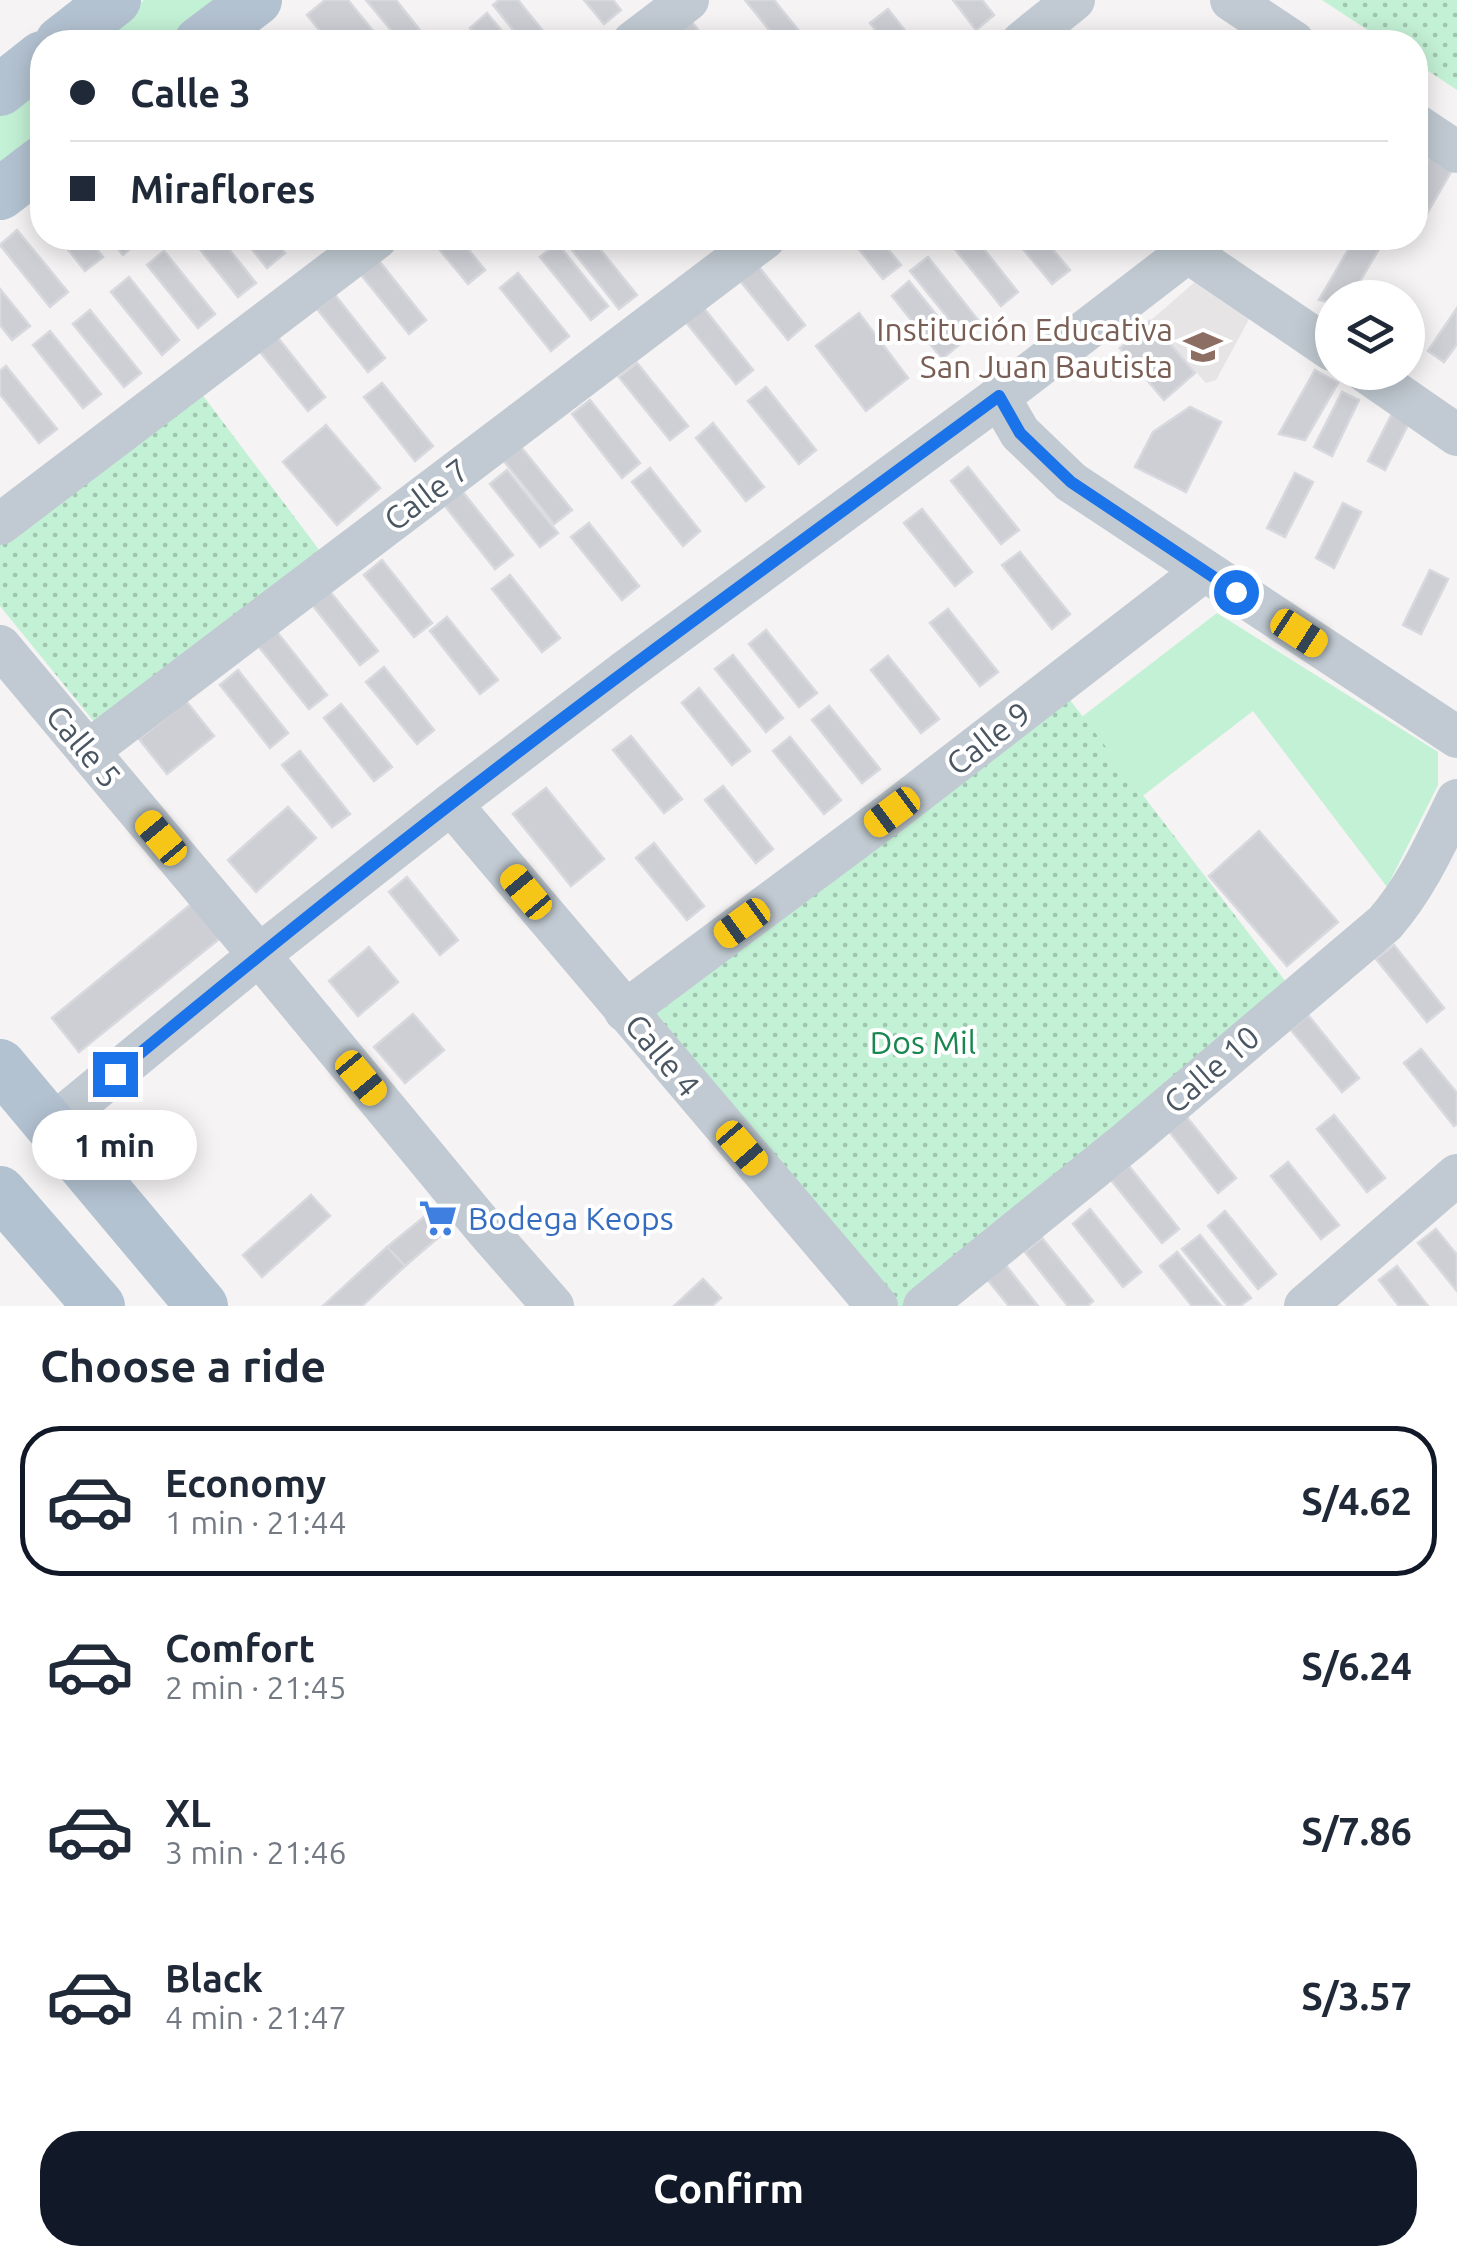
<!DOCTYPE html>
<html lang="en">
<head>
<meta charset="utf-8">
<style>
  body { margin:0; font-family:Ubuntu,sans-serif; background:#f6f6f7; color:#1f2937; height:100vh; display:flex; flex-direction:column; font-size:38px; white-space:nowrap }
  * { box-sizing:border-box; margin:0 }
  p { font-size:32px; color:#747a83 }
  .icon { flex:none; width:55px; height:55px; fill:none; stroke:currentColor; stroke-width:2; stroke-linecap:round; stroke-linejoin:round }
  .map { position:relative; height:1306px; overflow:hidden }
  .sheet { display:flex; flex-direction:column; background:#fff; flex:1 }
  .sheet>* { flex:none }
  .top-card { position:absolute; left:30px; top:30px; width:1398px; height:220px; border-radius:40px; box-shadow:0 5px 25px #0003; display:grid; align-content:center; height:220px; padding:0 40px; background:#fff }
  .fabs { position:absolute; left:1315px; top:280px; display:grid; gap:20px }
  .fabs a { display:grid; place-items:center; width:110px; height:110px; border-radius:50%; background:#fff; box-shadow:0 5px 25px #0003; font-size:50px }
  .end { position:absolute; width:45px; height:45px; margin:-22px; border:12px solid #1a73e8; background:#fff; box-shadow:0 0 0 5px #fff }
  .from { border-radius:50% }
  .bubble { position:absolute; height:70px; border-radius:35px; background:#fff; box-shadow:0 5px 25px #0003; font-size:32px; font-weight:700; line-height:70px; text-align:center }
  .car { position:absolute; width:30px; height:60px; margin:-30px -15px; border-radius:12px; box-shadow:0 0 8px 2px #0007; background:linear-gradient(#f5c518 24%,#345 0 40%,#f5c518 0 76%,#345 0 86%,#f5c518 0) }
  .top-card b { display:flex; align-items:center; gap:35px; height:95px; font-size:38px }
  .top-card b+b { border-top:2px solid #e0e1e3 }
  .top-card i { width:25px; height:25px; background:#1f2937 }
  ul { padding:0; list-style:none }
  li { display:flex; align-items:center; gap:30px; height:150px; margin:0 20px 15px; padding:0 20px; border:5px solid transparent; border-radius:40px }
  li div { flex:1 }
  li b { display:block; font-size:38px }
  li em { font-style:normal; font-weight:700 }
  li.current { border-color:#111827 }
  li>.icon { width:90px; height:90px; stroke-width:1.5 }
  h2 { padding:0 40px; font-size:45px; line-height:120px }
  .primary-button { display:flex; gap:20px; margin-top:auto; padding:20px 40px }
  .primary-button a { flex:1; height:115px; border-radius:40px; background:#111827; color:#fff; font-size:40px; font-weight:700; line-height:115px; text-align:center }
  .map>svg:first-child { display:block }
  .education { fill:#e6e4e5 }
  .green { fill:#c3f1d5 }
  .park { fill:url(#park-dots) }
  .building { fill:#cdcfd5; stroke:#d7d9de; stroke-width:2.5 }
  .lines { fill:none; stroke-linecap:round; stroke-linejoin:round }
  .minor { stroke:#c1cad2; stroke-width:42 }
  .major { stroke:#b3c2d1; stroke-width:52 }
  .route { stroke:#1a73e8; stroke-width:12 }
  .labels { text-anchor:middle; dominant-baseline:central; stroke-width:8; stroke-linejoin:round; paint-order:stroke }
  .education-label { font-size:32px; fill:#785e54; stroke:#fff; text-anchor:end }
  .street-label { font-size:32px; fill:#4a5661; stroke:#fff }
  .park-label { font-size:32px; fill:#17864f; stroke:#fff }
  .shop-label { font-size:32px; fill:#366cbe; stroke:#fff; text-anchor:start }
</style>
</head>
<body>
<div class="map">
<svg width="1457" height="1306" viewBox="0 0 1457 1306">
  <defs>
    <pattern id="park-dots" width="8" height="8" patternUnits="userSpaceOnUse" patternTransform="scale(2.5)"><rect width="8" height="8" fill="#c3f1d5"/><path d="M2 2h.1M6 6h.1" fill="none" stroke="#a0c6b0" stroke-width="1.8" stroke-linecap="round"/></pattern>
  </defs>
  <rect width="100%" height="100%" fill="#f5f3f3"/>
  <path class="education" d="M 1203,275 L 1254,310 L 1216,380 L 1206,383 L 1150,321 Z"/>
  <g class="green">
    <path d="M 144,0 L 219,0 L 163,42 L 88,42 Z"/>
    <path d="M 42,77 L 42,133 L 0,165 L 0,109 Z"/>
    <path d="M 1217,613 L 1438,752 L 1438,785 L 1387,887 L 1253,711 L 1140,798 L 1079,719 Z"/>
  </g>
  <g class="park">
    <path d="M 1322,0 L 1457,0 L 1457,90 L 1415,62 L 1415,42 L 1386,42 Z"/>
    <path d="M 198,389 L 320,551 L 96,724 L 0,606 L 0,544 Z"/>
    <path d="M 1070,700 L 1286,982 L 905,1306 L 894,1306 L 643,1012 Z"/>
  </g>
  <g class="building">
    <path d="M 325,0 L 348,0 L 382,42 L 329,42 L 307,15 Z"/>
    <path d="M 366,0 L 396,0 L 419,29 L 401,42 Z"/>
    <path d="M 499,0 L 518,0 L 552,42 L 523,42 L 493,5 Z"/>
    <path d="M 584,0 L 613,0 L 621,10 L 604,24 Z"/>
    <path d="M 745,0 L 774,0 L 808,42 L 779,42 Z"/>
    <path d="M 953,0 L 982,0 L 994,15 L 976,30 Z"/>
    <path d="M 888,9 L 914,42 L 885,42 L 870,23 Z"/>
    <path d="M 487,13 L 511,42 L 482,42 L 470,28 Z"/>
    <path d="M 691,21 L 708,42 L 679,42 L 674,36 Z"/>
    <path d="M 1433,152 L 1455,165 L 1422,222 L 1415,220 L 1415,182 Z"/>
    <path d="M 17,230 L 68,292 L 50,307 L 0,245 Z"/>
    <path d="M 59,238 L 88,238 L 103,257 L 85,271 Z"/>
    <path d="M 109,238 L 138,238 L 140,240 L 123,255 Z"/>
    <path d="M 191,238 L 220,238 L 256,283 L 238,297 Z"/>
    <path d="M 243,238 L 272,238 L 285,253 L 267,268 Z"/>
    <path d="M 430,238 L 459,238 L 485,270 L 468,284 Z"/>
    <path d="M 580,238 L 591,238 L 637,295 L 619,309 L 569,246 Z"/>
    <path d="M 850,238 L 879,238 L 901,265 L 883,279 Z"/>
    <path d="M 957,238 L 975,238 L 1018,292 L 1001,306 L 950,243 Z"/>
    <path d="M 1014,238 L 1043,238 L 1070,270 L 1052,284 Z"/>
    <path d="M 1355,238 L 1379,249 L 1350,298 L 1332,298 L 1332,303 L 1319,300 Z"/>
    <path d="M 557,243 L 608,306 L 591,320 L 540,257 Z"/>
    <path d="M 164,251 L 215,314 L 198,328 L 147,265 Z"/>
    <path d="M 376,257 L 426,320 L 409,334 L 358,271 Z"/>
    <path d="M 928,257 L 978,320 L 961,334 L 910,271 Z"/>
    <path d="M 755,262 L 805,325 L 788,340 L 737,277 Z"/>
    <path d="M 518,273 L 569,336 L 551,351 L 500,288 Z"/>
    <path d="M 129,277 L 179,340 L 162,355 L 111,292 Z"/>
    <path d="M 909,281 L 960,344 L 942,359 L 892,296 Z"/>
    <path d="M 0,289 L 30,326 L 12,340 L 0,325 Z"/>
    <path d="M 335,295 L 385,358 L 368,372 L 317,309 Z"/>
    <path d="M 703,307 L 753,370 L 736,384 L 685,321 Z"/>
    <path d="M 1457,308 L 1457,344 L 1444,362 L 1428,351 Z"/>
    <path d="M 90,310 L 141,373 L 124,387 L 73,324 Z"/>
    <path d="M 859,313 L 908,378 L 866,411 L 816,346 Z"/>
    <path d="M 1150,321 L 1195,373 L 1164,400 L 1120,348 Z"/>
    <path d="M 50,331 L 101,394 L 83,408 L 33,345 Z"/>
    <path d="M 275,334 L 325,397 L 308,411 L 257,348 Z"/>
    <path d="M 637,363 L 688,426 L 670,440 L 619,377 Z"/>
    <path d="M 6,366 L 57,429 L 39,443 L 0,394 L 0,371 Z"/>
    <path d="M 1315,370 L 1338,383 L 1305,440 L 1279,434 Z"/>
    <path d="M 382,383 L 433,446 L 415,461 L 364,397 Z"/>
    <path d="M 766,387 L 816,450 L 799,464 L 748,401 Z"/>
    <path d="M 1342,392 L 1359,400 L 1332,456 L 1314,447 Z"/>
    <path d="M 590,400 L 640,463 L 622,478 L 572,414 Z"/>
    <path d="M 1396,406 L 1413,415 L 1385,470 L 1368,461 Z"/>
    <path d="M 1190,407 L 1221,422 L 1186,492 L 1135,467 L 1153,432 Z"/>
    <path d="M 713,423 L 764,487 L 746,501 L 696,438 Z"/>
    <path d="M 326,425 L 380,488 L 337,525 L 283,462 Z"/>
    <path d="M 521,447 L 572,510 L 554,524 L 504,461 Z"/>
    <path d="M 968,467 L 1019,530 L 1001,544 L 951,481 Z"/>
    <path d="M 650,468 L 700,531 L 683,546 L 632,482 Z"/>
    <path d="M 507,470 L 558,533 L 540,547 L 490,484 Z"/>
    <path d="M 1295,473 L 1313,482 L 1285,537 L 1267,528 Z"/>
    <path d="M 462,491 L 513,555 L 495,569 L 445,506 Z"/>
    <path d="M 1343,503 L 1361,512 L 1334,568 L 1316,558 Z"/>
    <path d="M 922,509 L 972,572 L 955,586 L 904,523 Z"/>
    <path d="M 589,523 L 639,586 L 622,600 L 571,537 Z"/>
    <path d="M 1020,552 L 1070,614 L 1052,629 L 1002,565 Z"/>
    <path d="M 382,560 L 432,623 L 414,637 L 364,575 Z"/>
    <path d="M 1430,570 L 1448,579 L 1421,634 L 1403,625 Z"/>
    <path d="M 510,575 L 560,638 L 542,652 L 492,589 Z"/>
    <path d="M 327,588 L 378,651 L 360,665 L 310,602 Z"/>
    <path d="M 948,609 L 998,672 L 980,686 L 930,623 Z"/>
    <path d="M 447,617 L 498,680 L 480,694 L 430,631 Z"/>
    <path d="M 766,630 L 817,693 L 799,707 L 749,644 Z"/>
    <path d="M 277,632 L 327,695 L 309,709 L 259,647 Z"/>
    <path d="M 733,655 L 783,718 L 766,732 L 715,669 Z"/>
    <path d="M 888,656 L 939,719 L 921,733 L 871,670 Z"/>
    <path d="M 384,667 L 434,730 L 417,744 L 366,682 Z"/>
    <path d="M 238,670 L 288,733 L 270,748 L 220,685 Z"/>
    <path d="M 699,688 L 750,751 L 732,765 L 682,703 Z"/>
    <path d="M 186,701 L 214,736 L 167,774 L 139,739 Z"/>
    <path d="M 341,704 L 392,767 L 374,781 L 324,718 Z"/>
    <path d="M 829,706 L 880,769 L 862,783 L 812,720 Z"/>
    <path d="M 631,736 L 682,799 L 664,813 L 613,750 Z"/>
    <path d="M 790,737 L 841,800 L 824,814 L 773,751 Z"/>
    <path d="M 300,751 L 350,814 L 332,827 L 282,765 Z"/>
    <path d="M 723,786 L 773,849 L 756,863 L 705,800 Z"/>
    <path d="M 546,788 L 604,859 L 571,886 L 513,814 Z"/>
    <path d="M 288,807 L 316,838 L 256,892 L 228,860 Z"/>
    <path d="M 1259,831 L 1338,922 L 1287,966 L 1209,876 Z"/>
    <path d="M 654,843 L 704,906 L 687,920 L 636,858 Z"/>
    <path d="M 407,877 L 458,940 L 440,955 L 389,892 Z"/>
    <path d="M 196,900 L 224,935 L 79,1052 L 52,1018 Z"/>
    <path d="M 1394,945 L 1444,1008 L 1427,1022 L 1376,959 Z"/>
    <path d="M 369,947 L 398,982 L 358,1016 L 329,981 Z"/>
    <path d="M 413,1014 L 444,1050 L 405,1083 L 374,1047 Z"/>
    <path d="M 1308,1015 L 1359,1078 L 1342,1092 L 1291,1030 Z"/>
    <path d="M 1421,1049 L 1457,1093 L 1457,1124 L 1454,1126 L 1404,1063 Z"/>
    <path d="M 1185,1115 L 1236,1178 L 1218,1193 L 1168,1130 Z"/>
    <path d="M 1334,1115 L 1385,1178 L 1367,1192 L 1317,1129 Z"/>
    <path d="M 1288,1162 L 1339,1225 L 1321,1239 L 1271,1176 Z"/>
    <path d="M 1129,1166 L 1179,1229 L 1162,1243 L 1111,1180 Z"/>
    <path d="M 311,1195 L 330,1216 L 262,1277 L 243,1255 Z"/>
    <path d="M 446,1199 L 461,1218 L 405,1266 L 387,1247 Z"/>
    <path d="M 1090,1209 L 1141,1272 L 1123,1287 L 1073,1224 Z"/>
    <path d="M 1225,1211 L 1276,1274 L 1258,1289 L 1208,1226 Z"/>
    <path d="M 1436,1229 L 1457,1255 L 1457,1291 L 1418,1243 Z"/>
    <path d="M 1200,1235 L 1251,1298 L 1240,1306 L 1228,1306 L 1182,1249 Z"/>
    <path d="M 1042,1238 L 1093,1301 L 1087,1306 L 1068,1306 L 1025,1252 Z"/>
    <path d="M 387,1247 L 405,1266 L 362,1306 L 323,1306 Z"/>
    <path d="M 1177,1252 L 1221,1306 L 1192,1306 L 1160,1266 Z"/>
    <path d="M 1004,1263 L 1038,1306 L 1009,1306 L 986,1278 Z"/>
    <path d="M 1397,1266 L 1428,1306 L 1399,1306 L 1379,1280 Z"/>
    <path d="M 703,1279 L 721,1298 L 712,1306 L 674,1306 Z"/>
  </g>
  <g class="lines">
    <g class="minor">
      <path d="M 1231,0 L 1294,42"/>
      <path d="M 633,42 L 688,0"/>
      <path d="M 1022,42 L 1074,0"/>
      <path d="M 1415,124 L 1457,152"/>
      <path d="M 1189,253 L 1332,350"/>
      <path d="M 1366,372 L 1457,435"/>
      <path d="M 999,397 L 1020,433 L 1071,482 L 1457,737"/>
      <path d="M 0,524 L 377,238"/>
      <path d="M 0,646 L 259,955 L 487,1231 L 553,1306"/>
      <path d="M 88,751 L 765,238"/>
      <path d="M 451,804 L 877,1306"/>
      <path d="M 625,1011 L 892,812 L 1204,571"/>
      <path d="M 51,1126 L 259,955 L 451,804 L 627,670 L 999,397 L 1206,238"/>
      <path d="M 924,1306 L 1129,1140 L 1385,923 C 1417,886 1436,843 1457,800"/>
      <path d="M 1305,1306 L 1457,1175"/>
    </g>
    <g class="major">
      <path d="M 61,42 L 115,0"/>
      <path d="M 200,42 L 256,0"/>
      <path d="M 0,90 L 42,57"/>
      <path d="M 0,194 L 42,162"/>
      <path d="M 0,1065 L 202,1306"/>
      <path d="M 0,1192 L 99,1306"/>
    </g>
  </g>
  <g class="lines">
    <path class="route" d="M 115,1074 C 226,982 338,891 452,803 C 631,664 816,531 999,396 L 1020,433 L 1071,482 L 1236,592"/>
  </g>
  <defs>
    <g id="school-bare" transform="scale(3)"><path d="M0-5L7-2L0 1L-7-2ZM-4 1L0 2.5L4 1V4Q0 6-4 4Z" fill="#8d6e63" stroke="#fff" stroke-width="2.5" paint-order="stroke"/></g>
    <g id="supermarket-bare" transform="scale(3)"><path d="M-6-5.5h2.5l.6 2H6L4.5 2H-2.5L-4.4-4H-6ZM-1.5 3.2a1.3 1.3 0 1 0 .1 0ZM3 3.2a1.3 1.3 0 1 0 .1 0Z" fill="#3f7fe0" stroke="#fff" stroke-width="2.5" paint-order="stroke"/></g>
  </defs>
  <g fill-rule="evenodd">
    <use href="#school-bare" x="1203" y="347"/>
    <use href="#supermarket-bare" x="438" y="1218"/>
  </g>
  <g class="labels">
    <g class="education-label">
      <text x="1173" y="329">Institución Educativa<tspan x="1173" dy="37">San Juan Bautista</tspan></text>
    </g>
    <g class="street-label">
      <text transform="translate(426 494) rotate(-37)">Calle 7</text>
      <text transform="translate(988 738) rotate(-38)">Calle 9</text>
      <text transform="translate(84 746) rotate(50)">Calle 5</text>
      <text transform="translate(663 1055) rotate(50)">Calle 4</text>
      <text transform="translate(1211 1069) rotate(-41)">Calle 10</text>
    </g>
    <g class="park-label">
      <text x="923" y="1042">Dos Mil</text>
    </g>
    <g class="shop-label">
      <text x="468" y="1218">Bodega Keops</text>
    </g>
  </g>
</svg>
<div class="fabs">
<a><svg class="icon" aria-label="layers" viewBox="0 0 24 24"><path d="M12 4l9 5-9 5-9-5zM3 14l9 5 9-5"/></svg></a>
</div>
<i class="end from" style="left:1236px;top:592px"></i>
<i class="end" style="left:115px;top:1074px"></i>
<div class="bubble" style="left:32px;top:1110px;width:165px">1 min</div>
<i class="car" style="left:1299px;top:633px;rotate:123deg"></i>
<i class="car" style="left:892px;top:812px;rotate:233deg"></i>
<i class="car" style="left:161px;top:838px;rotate:320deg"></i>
<i class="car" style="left:526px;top:892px;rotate:320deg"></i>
<i class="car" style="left:742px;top:923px;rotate:234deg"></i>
<i class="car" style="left:361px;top:1078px;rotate:140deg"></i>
<i class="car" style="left:742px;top:1148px;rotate:139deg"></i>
<div class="top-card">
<b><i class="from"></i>Calle 3</b>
<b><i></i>Miraflores</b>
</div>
</div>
<section class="sheet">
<h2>Choose a ride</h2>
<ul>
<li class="current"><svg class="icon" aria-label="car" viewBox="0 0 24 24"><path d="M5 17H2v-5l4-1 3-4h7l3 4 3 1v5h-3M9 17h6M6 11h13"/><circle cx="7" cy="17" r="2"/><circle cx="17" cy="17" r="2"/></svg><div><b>Economy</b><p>1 min · 21:44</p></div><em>S/4.62</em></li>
<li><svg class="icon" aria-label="car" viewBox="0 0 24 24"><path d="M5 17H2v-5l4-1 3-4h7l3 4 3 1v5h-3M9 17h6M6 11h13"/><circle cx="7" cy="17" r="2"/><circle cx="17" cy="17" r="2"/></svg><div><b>Comfort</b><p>2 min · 21:45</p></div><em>S/6.24</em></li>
<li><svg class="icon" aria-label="car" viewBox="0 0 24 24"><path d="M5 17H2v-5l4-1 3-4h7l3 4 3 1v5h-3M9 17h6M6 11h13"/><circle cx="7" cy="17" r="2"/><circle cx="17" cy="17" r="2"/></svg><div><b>XL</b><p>3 min · 21:46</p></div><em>S/7.86</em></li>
<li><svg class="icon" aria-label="car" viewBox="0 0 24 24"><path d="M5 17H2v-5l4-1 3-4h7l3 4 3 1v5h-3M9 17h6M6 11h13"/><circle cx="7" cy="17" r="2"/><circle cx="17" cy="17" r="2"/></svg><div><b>Black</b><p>4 min · 21:47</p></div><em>S/3.57</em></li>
</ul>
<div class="primary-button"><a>Confirm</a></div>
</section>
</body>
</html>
